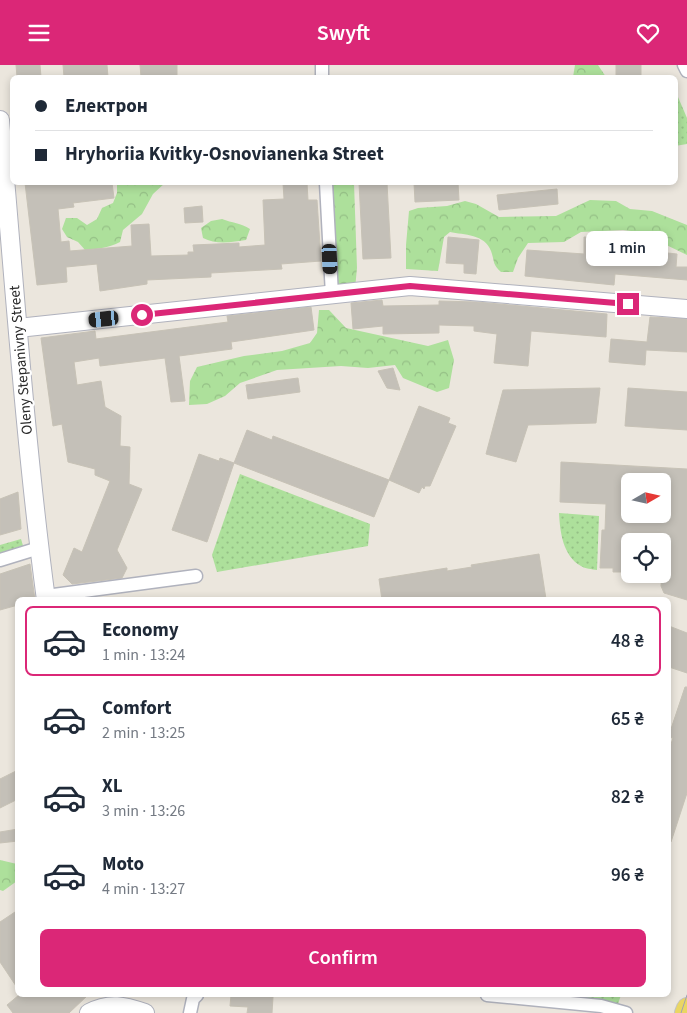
<!DOCTYPE html>
<html lang="en">
<head>
<meta charset="utf-8">
<style>
  body { margin:0; font-family:"Source Sans 3",sans-serif; background:#f2f2f3; color:#1f2937; height:100vh; display:flex; flex-direction:column; font-size:19px; white-space:nowrap }
  * { box-sizing:border-box; margin:0 }
  p { font-size:16px; color:#747a83 }
  .icon { flex:none; width:28px; height:28px; fill:none; stroke:currentColor; stroke-width:2; stroke-linecap:round; stroke-linejoin:round }
  .map { position:relative; flex:1; overflow:hidden }
  .drawer { position:absolute; left:15px; top:532px; width:656px; height:400px; display:flex; flex-direction:column; background:#fff; border-radius:8px; box-shadow:0 2px 8px #0003 }
  .drawer>* { flex:none }
  .guide { position:absolute; left:10px; top:10px; width:668px; height:110px; border-radius:8px; box-shadow:0 2px 8px #0003; display:grid; align-content:center; height:110px; padding:0 25px; background:#fff }
  .needle { width:32px; rotate:81deg }
  .buttons { position:absolute; left:621px; top:408px; display:grid; gap:10px }
  .buttons a { display:grid; place-items:center; width:50px; height:50px; border-radius:8px; background:#fff; box-shadow:0 2px 8px #0003; font-size:25px }
  .end { position:absolute; width:22px; height:22px; margin:-11px; border:6px solid #db2777; background:#fff; box-shadow:0 0 0 2px #fff }
  .from { border-radius:50% }
  .bubble { position:absolute; height:35px; border-radius:8px; background:#fff; box-shadow:0 2px 8px #0003; font-size:16px; font-weight:600; line-height:35px; text-align:center }
  .car { position:absolute; width:15px; height:30px; margin:-15px -8px; border-radius:6px; box-shadow:0 0 4px 1px #0007; background:linear-gradient(#222 24%,#8ab4d8 0 40%,#222 0 76%,#8ab4d8 0 86%,#222 0) }
  .guide b { display:flex; align-items:center; gap:18px; height:48px; font-size:19px }
  .guide b+b { border-top:1px solid #e0e1e3 }
  .guide i { width:12px; height:12px; background:#1f2937 }
  ul { padding:9px 0 0; list-style:none }
  li { display:flex; align-items:center; gap:15px; height:70px; margin:0 10px 8px; padding:0 15px; border:2px solid transparent; border-radius:8px }
  li div { flex:1 }
  li b { display:block; font-size:19px }
  li em { font-style:normal; font-weight:600 }
  li.active { border-color:#db2777 }
  li>.icon { width:45px; height:45px; stroke-width:1.5 }
  .action { display:flex; gap:10px; margin-top:auto; padding:10px 25px }
  .action a { flex:1; height:58px; border-radius:8px; background:#db2777; color:#fff; font-size:20px; font-weight:600; line-height:58px; text-align:center }
  header { display:flex; justify-content:space-between; align-items:center; height:65px; padding:0 25px; background:#db2777; color:#fff; font-size:22px; font-weight:600 }
  .map>svg:first-child { display:block }
  .grass { fill:url(#grass-dots) }
  .forest { fill:url(#forest-crowns) }
  .building { fill:#c4c0b8; stroke:#c7c2b6; fill-rule:evenodd }
  .lines { fill:none; stroke-linecap:round; stroke-linejoin:round }
  .street-casing { stroke:#b0b2bd; stroke-width:15 }
  .secondary-casing { stroke:#b0b2bd; stroke-width:20 }
  .primary-casing { stroke:#c3c3c3; stroke-width:22 }
  .street { stroke:#fff; stroke-width:12 }
  .secondary { stroke:#fff; stroke-width:18 }
  .primary { stroke:#ead663; stroke-width:20 }
  .tram { stroke:#a0a1b4; stroke-width:1 }
  .route { stroke:#db2777; stroke-width:6 }
  .labels { text-anchor:middle; dominant-baseline:central; stroke-width:4.5; stroke-linejoin:round; paint-order:stroke }
  .street-label { font-size:15px; fill:#2a2a2a; stroke:#fff }
</style>
</head>
<body>
<header><svg class="icon" aria-label="menu" viewBox="0 0 24 24"><path d="M4 6h16M4 12h16M4 18h16"/></svg>Swyft<svg class="icon" aria-label="heart" viewBox="0 0 24 24"><path d="M12 20l-8-8c-3-5 5-10 8-4 3-6 11-1 8 4z"/></svg></header>
<div class="map">
<svg width="687" height="948" viewBox="0 0 687 948">
  <defs>
    <pattern id="grass-dots" width="8" height="8" patternUnits="userSpaceOnUse" patternTransform="scale(1.25)"><rect width="8" height="8" fill="#ade09b"/><path d="M2 2h.1M6 6h.1" fill="none" stroke="#95c086" stroke-width="1.8" stroke-linecap="round"/></pattern>
    <pattern id="forest-crowns" width="20" height="18" patternUnits="userSpaceOnUse" patternTransform="scale(1.25)"><rect width="20" height="18" fill="#ade09b"/><path d="M2 6a3 3 0 1 1 6 0M12 15a3 3 0 1 1 6 0" fill="none" stroke="#95c086"/></pattern>
  </defs>
  <rect width="100%" height="100%" fill="#ebe6dd"/>
  <g class="grass">
    <path d="M 675,25 L 687,53 L 687,79 L 675,81 Z"/>
    <path d="M 240,409 L 370,459 L 368,481 L 217,507 L 212,490 Z"/>
    <path d="M 559,448 L 599,451 L 597,505 C 592,504 585,504 581,501 C 563,491 560,467 559,448 Z"/>
    <path d="M 21,474 L 24,484 L 0,491 L 0,480 Z"/>
    <path d="M 550,930 L 621,930 L 618,939 L 604,936 Z"/>
  </g>
  <g class="forest">
    <path d="M 575,0 L 598,0 L 606,12 L 573,12 Z"/>
    <path d="M 117,118 L 165,118 L 153,129 L 142,149 L 123,165 L 120,177 C 109,183 98,183 86,186 L 78,177 L 67,172 L 62,164 L 66,153 L 77,153 L 87,160 L 97,154 L 102,143 L 113,138 L 117,128 Z"/>
    <path d="M 329,118 L 354,118 L 357,203 L 355,224 L 335,224 Z"/>
    <path d="M 590,135 L 616,136 L 630,144 L 652,146 L 687,160 L 687,190 L 656,175 L 647,168 L 623,165 L 581,167 L 564,177 L 528,178 L 518,193 L 513,207 L 501,207 C 492,199 495,197 491,186 C 485,169 464,170 450,167 L 444,172 L 438,206 L 406,204 L 406,180 L 409,146 L 418,143 L 447,141 L 465,136 L 476,139 L 499,152 L 556,151 Z"/>
    <path d="M 222,154 C 232,158 241,158 250,164 L 246,175 C 233,177 216,180 203,173 L 201,163 L 211,156 Z"/>
    <path d="M 319,245 L 329,245 L 346,263 L 428,281 L 448,275 L 454,295 L 449,323 L 437,327 L 403,313 L 395,300 L 368,303 L 341,301 L 277,305 L 240,318 L 225,331 L 207,339 L 189,340 L 190,316 L 197,302 L 244,291 L 282,286 L 310,278 L 317,268 Z"/>
    <path d="M 0,795 L 17,799 L 17,816 L 3,826 L 0,825 Z"/>
  </g>
  <g class="building">
    <path d="M 16,0 L 40,0 L 41,12 L 17,12 Z"/>
    <path d="M 63,0 L 107,0 L 108,12 L 64,12 Z"/>
    <path d="M 140,0 L 177,0 L 177,11 L 141,12 Z"/>
    <rect x="616" y="0" width="25" height="12"/>
    <path d="M 25,118 L 52,118 L 52,120 L 73,118 L 112,118 L 114,133 L 73,138 L 74,142 L 58,144 L 61,177 L 69,176 L 70,186 L 132,181 L 131,160 L 149,159 L 151,191 L 188,190 L 188,187 L 194,187 L 193,180 L 239,178 L 239,182 L 265,180 L 263,135 L 284,134 L 283,118 L 307,118 L 308,135 L 317,135 L 321,196 L 281,199 L 282,204 L 211,208 L 211,212 L 147,215 L 147,219 L 100,226 L 97,199 L 66,202 L 67,217 L 37,220 Z"/>
    <path d="M 359,118 L 387,118 L 391,193 L 363,194 Z"/>
    <path d="M 414,118 L 458,118 L 459,135 L 415,137 Z"/>
    <path d="M 557,124 L 558,139 L 499,145 L 497,130 Z"/>
    <path d="M 202,141 L 203,157 L 185,158 L 184,143 Z"/>
    <path d="M 448,172 L 479,175 L 476,209 L 464,208 L 464,199 L 446,198 Z"/>
    <path d="M 584,172 L 639,173 L 638,177 L 649,178 L 649,186 L 677,189 L 676,202 L 687,202 L 687,215 L 615,209 L 614,220 L 525,211 L 527,185 L 584,189 Z"/>
    <path d="M 382,235 L 383,241 L 439,240 L 439,236 L 477,237 L 607,249 L 606,272 L 531,266 L 528,301 L 494,298 L 497,269 L 474,266 L 474,261 L 439,260 L 439,268 L 383,269 L 383,261 L 353,264 L 351,238 Z"/>
    <path d="M 311,242 L 314,265 L 231,277 L 232,284 L 179,291 L 185,336 L 171,337 L 165,293 L 100,301 L 99,293 L 74,297 L 77,320 L 101,316 L 105,342 L 121,351 L 120,381 L 130,382 L 129,419 L 142,424 L 117,485 L 127,503 L 122,513 L 72,519 L 63,510 L 74,483 L 82,487 L 110,416 L 95,410 L 95,404 L 68,397 L 62,359 L 53,361 L 41,273 L 95,266 L 96,274 L 228,257 L 227,251 Z"/>
    <path d="M 650,252 L 687,254 L 687,287 L 646,285 L 645,300 L 609,297 L 611,274 L 647,277 Z"/>
    <path d="M 393,303 L 400,325 L 387,323 L 378,306 Z"/>
    <path d="M 298,313 L 300,327 L 248,334 L 246,320 Z"/>
    <path d="M 600,323 L 596,358 L 528,360 L 516,397 L 486,389 L 503,325 Z"/>
    <path d="M 628,323 L 687,327 L 687,365 L 625,361 Z"/>
    <path d="M 419,341 L 450,353 L 448,358 L 456,361 L 430,421 L 425,421 L 424,424 L 422,422 L 419,428 L 389,415 Z"/>
    <path d="M 247,365 L 272,375 L 273,371 L 389,415 L 374,452 L 234,398 Z"/>
    <path d="M 199,389 L 219,396 L 220,393 L 234,398 L 207,477 L 172,465 Z"/>
    <path d="M 561,397 L 687,404 L 687,535 L 664,528 L 661,521 L 664,476 L 633,474 L 633,476 L 630,476 L 630,507 L 613,507 L 613,503 L 600,503 L 602,465 L 605,465 L 606,439 L 560,437 ZM 630,416 L 662,416 L 662,449 L 630,449 Z"/>
    <path d="M 18,427 L 21,464 L 0,470 L 0,434 Z"/>
    <path d="M 539,489 L 546,534 L 382,535 L 379,514 L 447,503 L 447,506 L 472,502 L 471,500 Z"/>
    <path d="M 30,499 L 35,535 L 18,535 L 18,540 L 0,545 L 0,509 Z"/>
    <path d="M 669,561 L 687,568 L 687,608 L 669,602 Z"/>
    <path d="M 685,622 L 687,622 L 687,728 L 671,777 L 669,776 L 669,685 L 673,673 L 669,672 L 669,670 Z"/>
    <path d="M 18,705 L 18,734 L 0,743 L 0,714 Z"/>
    <path d="M 18,764 L 18,776 L 0,778 L 0,767 Z"/>
    <path d="M 18,845 L 18,924 L 0,897 L 0,857 Z"/>
    <path d="M 19,930 L 88,930 L 69,948 L 13,948 L 7,940 Z"/>
    <path d="M 231,930 L 273,932 L 272,948 L 247,948 L 248,942 L 230,941 Z"/>
  </g>
  <g class="lines">
    <g class="street-casing">
      <g id="street">
        <path d="M 322,0 L 322,12"/>
        <path d="M 684,0 L 687,6"/>
        <path d="M 326,118 L 332,230"/>
        <path d="M 0,495 L 39,483"/>
        <path d="M 46,531 L 196,511"/>
        <path d="M 487,930 L 601,941 L 626,948"/>
        <path d="M 190,948 L 193,934 L 197,930"/>
      </g>
    </g>
    <g class="secondary-casing">
      <g id="secondary">
        <path d="M 0,55 C 14,215 25,376 46,535"/>
        <path d="M 18,263 L 410,221 L 687,244"/>
        <path d="M 89,948 C 110,937 124,941 145,948"/>
      </g>
    </g>
    <g class="primary-casing">
      <path id="primary" d="M 685,948 L 687,943"/>
    </g>
    <use href="#street" class="street"/>
    <use href="#secondary" class="secondary"/>
    <use href="#primary" class="primary"/>
    <path class="tram" d="M 681,948 L 687,930"/>
  </g>
  <g class="lines">
    <path class="route" d="M 142,250 L 410,221 L 628,239"/>
  </g>
  <g class="labels">
    <g class="street-label">
      <text transform="translate(21 295) rotate(-95)">Oleny Stepanivny Street</text>
    </g>
  </g>
</svg>
<div class="buttons">
<a><svg class="needle" viewBox="-14 -14 28 28"><path d="M0-13l5 13h-10z" fill="#e53935"/><path d="M0 13l5-13h-10z" fill="#747a83"/></svg></a>
<a><svg class="icon" aria-label="locate" viewBox="0 0 24 24"><circle cx="12" cy="12" r="6"/><path d="M12 2v4M12 18v4M2 12h4M18 12h4"/></svg></a>
</div>
<i class="end from" style="left:142px;top:250px"></i>
<i class="end" style="left:628px;top:239px"></i>
<div class="bubble" style="left:586px;top:166px;width:82px">1 min</div>
<i class="car" style="left:330px;top:194px;rotate:177deg"></i>
<i class="car" style="left:104px;top:254px;rotate:264deg"></i>
<div class="guide">
<b><i class="from"></i>Електрон</b>
<b><i></i>Hryhoriia Kvitky-Osnovianenka Street</b>
</div>
<section class="drawer">
<ul>
<li class="active"><svg class="icon" aria-label="car" viewBox="0 0 24 24"><path d="M5 17H2v-5l4-1 3-4h7l3 4 3 1v5h-3M9 17h6M6 11h13"/><circle cx="7" cy="17" r="2"/><circle cx="17" cy="17" r="2"/></svg><div><b>Economy</b><p>1 min · 13:24</p></div><em>48 ₴</em></li>
<li><svg class="icon" aria-label="car" viewBox="0 0 24 24"><path d="M5 17H2v-5l4-1 3-4h7l3 4 3 1v5h-3M9 17h6M6 11h13"/><circle cx="7" cy="17" r="2"/><circle cx="17" cy="17" r="2"/></svg><div><b>Comfort</b><p>2 min · 13:25</p></div><em>65 ₴</em></li>
<li><svg class="icon" aria-label="car" viewBox="0 0 24 24"><path d="M5 17H2v-5l4-1 3-4h7l3 4 3 1v5h-3M9 17h6M6 11h13"/><circle cx="7" cy="17" r="2"/><circle cx="17" cy="17" r="2"/></svg><div><b>XL</b><p>3 min · 13:26</p></div><em>82 ₴</em></li>
<li><svg class="icon" aria-label="car" viewBox="0 0 24 24"><path d="M5 17H2v-5l4-1 3-4h7l3 4 3 1v5h-3M9 17h6M6 11h13"/><circle cx="7" cy="17" r="2"/><circle cx="17" cy="17" r="2"/></svg><div><b>Moto</b><p>4 min · 13:27</p></div><em>96 ₴</em></li>
</ul>
<div class="action"><a>Confirm</a></div>
</section>
</div>
</body>
</html>
